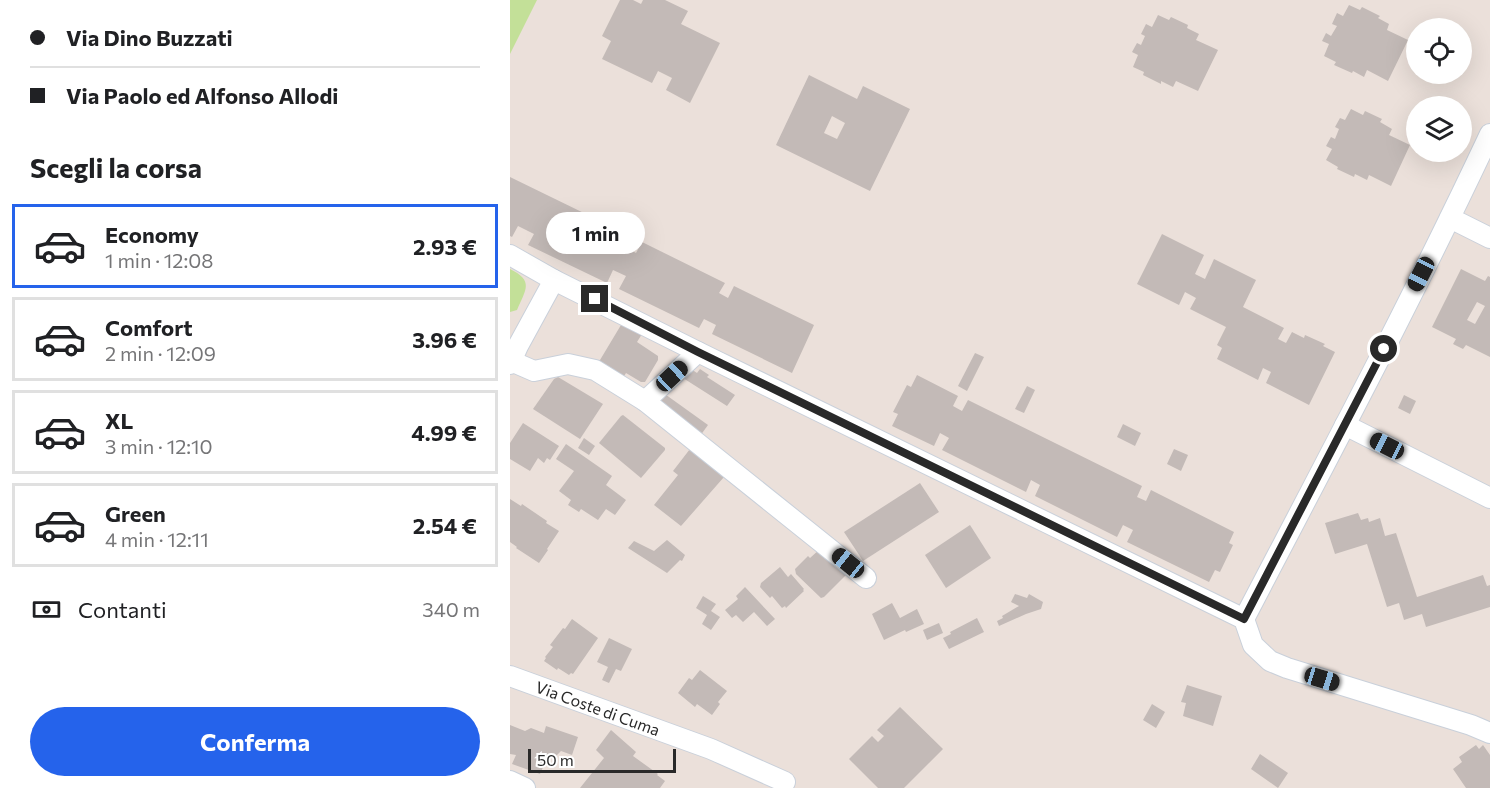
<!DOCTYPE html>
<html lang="it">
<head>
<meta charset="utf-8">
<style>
  body { margin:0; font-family:Commissioner,sans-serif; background:#f2f2f2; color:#202124; height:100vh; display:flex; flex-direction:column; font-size:22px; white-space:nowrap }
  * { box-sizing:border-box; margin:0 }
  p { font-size:20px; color:#757577 }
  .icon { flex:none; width:33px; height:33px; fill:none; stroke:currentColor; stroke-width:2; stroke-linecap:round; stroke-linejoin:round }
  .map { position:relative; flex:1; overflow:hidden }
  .side { display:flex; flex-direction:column; background:#fff; width:510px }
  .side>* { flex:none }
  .top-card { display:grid; align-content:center; height:132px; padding:0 30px; background:#fff }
  .tools { position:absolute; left:896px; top:18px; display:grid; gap:12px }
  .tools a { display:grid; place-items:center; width:66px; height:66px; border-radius:50%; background:#fff; box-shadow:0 6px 24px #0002; font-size:30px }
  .scale { position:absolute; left:18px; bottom:15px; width:148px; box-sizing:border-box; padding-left:6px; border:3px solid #292929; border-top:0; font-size:16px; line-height:21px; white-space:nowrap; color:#292929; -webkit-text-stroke:4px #fff; paint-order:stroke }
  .end { position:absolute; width:27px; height:27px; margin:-14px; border:8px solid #292929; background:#fff; box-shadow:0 0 0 3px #fff }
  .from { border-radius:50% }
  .bubble { position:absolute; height:42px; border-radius:21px; background:#fff; box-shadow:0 6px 24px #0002; font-size:20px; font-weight:700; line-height:42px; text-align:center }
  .car { position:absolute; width:18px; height:36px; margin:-18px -9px; border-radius:8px; box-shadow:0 0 4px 2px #0007; background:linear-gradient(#222 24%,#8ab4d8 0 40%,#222 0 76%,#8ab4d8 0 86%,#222 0) }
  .top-card b { display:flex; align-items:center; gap:21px; height:57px; font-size:22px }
  .top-card b+b { border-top:2px solid #e0e0e0 }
  .top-card i { width:15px; height:15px; background:#202124 }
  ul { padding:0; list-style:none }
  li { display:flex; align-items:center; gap:18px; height:84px; margin:0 12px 9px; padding:0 18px; border:3px solid #e0e0e0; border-radius:0px }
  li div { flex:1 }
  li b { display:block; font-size:22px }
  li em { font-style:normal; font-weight:700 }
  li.selected { border-color:#2563eb }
  li>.icon { width:54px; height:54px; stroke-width:1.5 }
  h2 { padding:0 30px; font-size:27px; line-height:72px }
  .pay { display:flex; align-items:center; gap:15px; height:66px; padding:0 30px; font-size:22px }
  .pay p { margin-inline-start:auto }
  .button { display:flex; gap:12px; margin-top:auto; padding:12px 30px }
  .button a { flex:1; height:69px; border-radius:36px; background:#2563eb; color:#fff; font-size:24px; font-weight:700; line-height:69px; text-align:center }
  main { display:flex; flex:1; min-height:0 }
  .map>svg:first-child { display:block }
  .green { fill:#c3e098 }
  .building { fill:#c3bab7; fill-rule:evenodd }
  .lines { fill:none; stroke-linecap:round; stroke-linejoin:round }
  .minor-casing { stroke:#c9d0da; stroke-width:22 }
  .minor { stroke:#fff; stroke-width:20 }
  .route { stroke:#292929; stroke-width:8 }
  .labels { text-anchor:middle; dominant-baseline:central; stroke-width:4.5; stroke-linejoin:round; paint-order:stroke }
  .street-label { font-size:16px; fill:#292929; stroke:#fff }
</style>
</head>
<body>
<main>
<section class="side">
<div class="top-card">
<b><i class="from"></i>Via Dino Buzzati</b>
<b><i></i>Via Paolo ed Alfonso Allodi</b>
</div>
<h2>Scegli la corsa</h2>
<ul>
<li class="selected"><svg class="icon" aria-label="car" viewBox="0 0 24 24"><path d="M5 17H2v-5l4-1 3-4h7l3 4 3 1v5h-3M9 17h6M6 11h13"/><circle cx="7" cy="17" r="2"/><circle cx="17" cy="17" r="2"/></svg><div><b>Economy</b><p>1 min · 12:08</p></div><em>2.93 €</em></li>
<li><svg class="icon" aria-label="car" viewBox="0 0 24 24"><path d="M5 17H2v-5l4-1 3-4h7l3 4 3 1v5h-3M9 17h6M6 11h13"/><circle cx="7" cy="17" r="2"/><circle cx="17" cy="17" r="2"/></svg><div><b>Comfort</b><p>2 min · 12:09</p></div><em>3.96 €</em></li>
<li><svg class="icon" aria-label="car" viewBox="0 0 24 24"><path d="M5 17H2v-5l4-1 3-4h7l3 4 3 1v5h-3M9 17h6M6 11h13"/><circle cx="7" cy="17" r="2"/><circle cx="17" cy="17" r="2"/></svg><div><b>XL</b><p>3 min · 12:10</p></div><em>4.99 €</em></li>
<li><svg class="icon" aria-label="car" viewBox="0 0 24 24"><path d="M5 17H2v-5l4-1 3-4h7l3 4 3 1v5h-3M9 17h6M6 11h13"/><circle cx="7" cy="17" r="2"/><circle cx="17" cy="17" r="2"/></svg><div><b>Green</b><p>4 min · 12:11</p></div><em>2.54 €</em></li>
</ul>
<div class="pay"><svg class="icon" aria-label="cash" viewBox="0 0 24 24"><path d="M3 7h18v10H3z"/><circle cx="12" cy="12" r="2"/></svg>Contanti<p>340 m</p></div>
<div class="button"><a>Conferma</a></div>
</section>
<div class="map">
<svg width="980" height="788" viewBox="0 0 980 788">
  <rect width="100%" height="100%" fill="#ebe0da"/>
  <g class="green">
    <path d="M 0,0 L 27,0 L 0,54 Z"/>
    <path d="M 0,269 C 24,281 16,289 7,310 L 0,312 Z"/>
  </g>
  <g class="building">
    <path d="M 110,0 L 123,0 L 131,4 L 133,0 L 155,0 L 178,11 L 171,24 L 210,43 L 180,103 L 156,90 L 162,78 L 148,71 L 142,83 L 92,59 L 101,41 L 92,36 Z"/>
    <path d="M 839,5 L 850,10 L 852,7 L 870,16 L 868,18 L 879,24 L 877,30 L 898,40 L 878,81 L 857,70 L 854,77 L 843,71 L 842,73 L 824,65 L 826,62 L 814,56 L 819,44 L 812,41 L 816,33 L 821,36 L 827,26 L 822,24 L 827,13 L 833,16 Z"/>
    <path d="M 648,15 L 659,20 L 661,17 L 678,25 L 677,28 L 689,34 L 686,40 L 708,50 L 688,91 L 666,81 L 663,87 L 651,81 L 651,84 L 633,75 L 634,72 L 623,67 L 628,55 L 622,52 L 627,43 L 631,45 L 635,36 L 631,34 L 636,24 L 642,27 Z"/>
    <path d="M 299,75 L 347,99 L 353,86 L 400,109 L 360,191 L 266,145 ZM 322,116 L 335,123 L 327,139 L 314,133 Z"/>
    <path d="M 841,109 L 853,115 L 855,111 L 872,119 L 870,122 L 882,129 L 879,135 L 900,145 L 881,186 L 859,175 L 857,180 L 845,174 L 844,177 L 827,169 L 828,167 L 816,160 L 822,149 L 816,146 L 821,137 L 825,139 L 829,129 L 825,127 L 830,118 L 835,120 Z"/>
    <path d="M 0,177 L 121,236 L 115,247 L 126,253 L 132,242 L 215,283 L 209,293 L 218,298 L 224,286 L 304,325 L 282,373 L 202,334 L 206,325 L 194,319 L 189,328 L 109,289 L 116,276 L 103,270 L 97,283 L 18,245 L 24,234 L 8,226 L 2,237 L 0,236 Z"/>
    <path d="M 652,234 L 694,255 L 685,274 L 695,279 L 704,259 L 746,280 L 733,307 L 774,328 L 768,339 L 776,343 L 782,332 L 794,338 L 795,335 L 815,344 L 813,346 L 825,352 L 799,405 L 756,383 L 761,372 L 753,368 L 748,380 L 707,359 L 712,348 L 707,345 L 716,327 L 680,309 L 686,298 L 675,292 L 669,305 L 627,284 Z"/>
    <path d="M 951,269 L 975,281 L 978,276 L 980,277 L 980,357 L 956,345 L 953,349 L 943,344 L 946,339 L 922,327 ZM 967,302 L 975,306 L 965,324 L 957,320 Z"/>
    <path d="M 111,325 L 132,334 L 127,342 L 148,356 L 148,360 L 135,382 L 131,382 L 116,373 L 111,381 L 87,365 Z"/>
    <path d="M 465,353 L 474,357 L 457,391 L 448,386 Z"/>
    <path d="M 181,369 L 187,373 L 190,369 L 199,375 L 197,377 L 225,395 L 217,406 L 173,378 Z"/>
    <path d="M 407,375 L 448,396 L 443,406 L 452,411 L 458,400 L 632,486 L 627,497 L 636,501 L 641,490 L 724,532 L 719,543 L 723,545 L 710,572 L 705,570 L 699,582 L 617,542 L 623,530 L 613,525 L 607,537 L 525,496 L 530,485 L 521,480 L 516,492 L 432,450 L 439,438 L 430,433 L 424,446 L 382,426 L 388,414 L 383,412 L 397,385 L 401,387 Z"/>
    <path d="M 48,377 L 93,404 L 70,439 L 23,409 L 44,379 Z"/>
    <path d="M 517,386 L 525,390 L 514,413 L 505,409 Z"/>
    <path d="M 152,392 L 198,425 L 190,436 L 144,403 Z"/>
    <path d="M 894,395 L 906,401 L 900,414 L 888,408 Z"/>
    <path d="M 113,415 L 155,448 L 155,450 L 131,478 L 89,443 L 111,416 Z"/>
    <path d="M 13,423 L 49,446 L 40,460 L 37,458 L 34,463 L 28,458 L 20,471 L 0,459 L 0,443 Z"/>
    <path d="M 613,424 L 631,433 L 625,446 L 607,437 Z"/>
    <path d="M 74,438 L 85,446 L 79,455 L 68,448 Z"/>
    <path d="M 56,444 L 102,476 L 96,485 L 116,500 L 105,515 L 96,509 L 88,520 L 71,509 L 69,512 L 58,505 L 61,500 L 49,491 L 64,471 L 46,459 Z"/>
    <path d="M 180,449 L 214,477 L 171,526 L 144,505 L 168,475 L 163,471 Z"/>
    <path d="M 664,449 L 678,455 L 671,471 L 657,464 Z"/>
    <path d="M 410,483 L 429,512 L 353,561 L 334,532 Z"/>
    <path d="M 0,499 L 11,506 L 12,504 L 37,521 L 36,523 L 49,531 L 37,549 L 38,550 L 29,563 L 6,548 L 7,547 L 0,542 Z"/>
    <path d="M 848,513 L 851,520 L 858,518 L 859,522 L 870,518 L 875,536 L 886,533 L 907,597 L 973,575 L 977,586 L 980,585 L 980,607 L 916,627 L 912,614 L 894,620 L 889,603 L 877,607 L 857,544 L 825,554 L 815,523 Z"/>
    <path d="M 460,525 L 481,558 L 436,588 L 415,555 Z"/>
    <path d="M 157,540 L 175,555 L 172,561 L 170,560 L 157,573 L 118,548 L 124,541 L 144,551 Z"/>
    <path d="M 310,549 L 341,570 L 314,597 L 311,598 L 286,574 L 285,569 L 298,556 L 300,558 Z"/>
    <path d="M 270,567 L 278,577 L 281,574 L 294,589 L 293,590 L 294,591 L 276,608 L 275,606 L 272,608 L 262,596 L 260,598 L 250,587 L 251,583 Z"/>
    <path d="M 235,587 L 265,619 L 257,626 L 244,612 L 233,622 L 226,615 L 222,618 L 215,610 L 228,599 L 226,596 Z"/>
    <path d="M 505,594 L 517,598 L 519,594 L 533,602 L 531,609 L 516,614 L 489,626 L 487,621 L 493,618 L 492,616 L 509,606 L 501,602 Z"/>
    <path d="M 193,596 L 206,604 L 201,611 L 210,617 L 201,630 L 192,624 L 197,615 L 186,608 Z"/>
    <path d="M 382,603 L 390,618 L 407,609 L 414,624 L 396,632 L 395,630 L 374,640 L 362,614 Z"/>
    <path d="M 467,618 L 474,632 L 439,649 L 433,638 L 441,634 L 440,632 Z"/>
    <path d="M 62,619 L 88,638 L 63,674 L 61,673 L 59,675 L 48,668 L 47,670 L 34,661 L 36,658 L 35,657 L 43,647 L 40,645 L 53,628 L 55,629 Z"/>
    <path d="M 429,623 L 433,633 L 417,640 L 413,630 Z"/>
    <path d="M 99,638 L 122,649 L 111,671 L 106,669 L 99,683 L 92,680 L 98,667 L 87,662 Z"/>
    <path d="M 190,670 L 217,691 L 208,702 L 210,704 L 202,715 L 187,704 L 185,707 L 168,693 L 179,678 L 182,680 Z"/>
    <path d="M 677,685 L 712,696 L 703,726 L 673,716 L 676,703 L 671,702 Z"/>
    <path d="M 642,704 L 655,712 L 646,728 L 633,720 Z"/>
    <path d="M 390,707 L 433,749 L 394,788 L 368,788 L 339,759 L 362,736 L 368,742 L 374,736 L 367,730 Z"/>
    <path d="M 0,725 L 15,731 L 21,728 L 34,733 L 36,726 L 68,737 L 62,755 L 51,751 L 46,756 L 39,754 L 30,774 L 2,764 L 6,755 L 0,754 Z"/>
    <path d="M 101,730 L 126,752 L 123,756 L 148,774 L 147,775 L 155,781 L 150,788 L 70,788 L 94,758 L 86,750 Z"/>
    <path d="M 966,745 L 969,749 L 973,745 L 980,755 L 980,788 L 956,788 L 943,769 L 952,762 L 949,757 Z"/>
    <path d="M 750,754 L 778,773 L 768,788 L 741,769 Z"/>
  </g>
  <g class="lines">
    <g class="minor-casing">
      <g id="minor">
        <path d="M 940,218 L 980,238"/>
        <path d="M 0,255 L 44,280 L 188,352 L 734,619 L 743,645 L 760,661 L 777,668 L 961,725 L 980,733"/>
        <path d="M 1,361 L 24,371 L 58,364 L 85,370 L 135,401 L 356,578"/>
        <path d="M 0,364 L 8,346 L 44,280"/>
        <path d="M 135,401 L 188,352"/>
        <path d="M 835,425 L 980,498"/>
        <path d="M 734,619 C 818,458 903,298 980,134"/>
        <path d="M 0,676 L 201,749 L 275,782"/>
        <path d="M 0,781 L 15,788"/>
      </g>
    </g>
    <use href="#minor" class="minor"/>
  </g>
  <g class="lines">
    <path class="route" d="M 85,299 L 188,352 L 734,619 L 874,349"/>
  </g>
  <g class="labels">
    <g class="street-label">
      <text transform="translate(88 708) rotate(20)">Via Coste di Cuma</text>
    </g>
  </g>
</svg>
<div class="tools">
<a><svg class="icon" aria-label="locate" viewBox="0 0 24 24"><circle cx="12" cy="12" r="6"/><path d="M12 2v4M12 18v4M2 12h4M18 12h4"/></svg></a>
<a><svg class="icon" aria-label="layers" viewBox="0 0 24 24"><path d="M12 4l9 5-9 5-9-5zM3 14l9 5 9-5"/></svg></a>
</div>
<div class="scale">50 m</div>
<i class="end from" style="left:874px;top:349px"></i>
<i class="end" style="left:85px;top:299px"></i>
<div class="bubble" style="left:36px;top:212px;width:99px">1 min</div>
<i class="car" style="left:911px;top:274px;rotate:207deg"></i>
<i class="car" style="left:162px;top:376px;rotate:47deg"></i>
<i class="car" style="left:877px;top:446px;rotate:297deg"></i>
<i class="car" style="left:338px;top:563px;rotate:309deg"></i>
<i class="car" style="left:812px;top:679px;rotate:107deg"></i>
</div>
</main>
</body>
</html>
